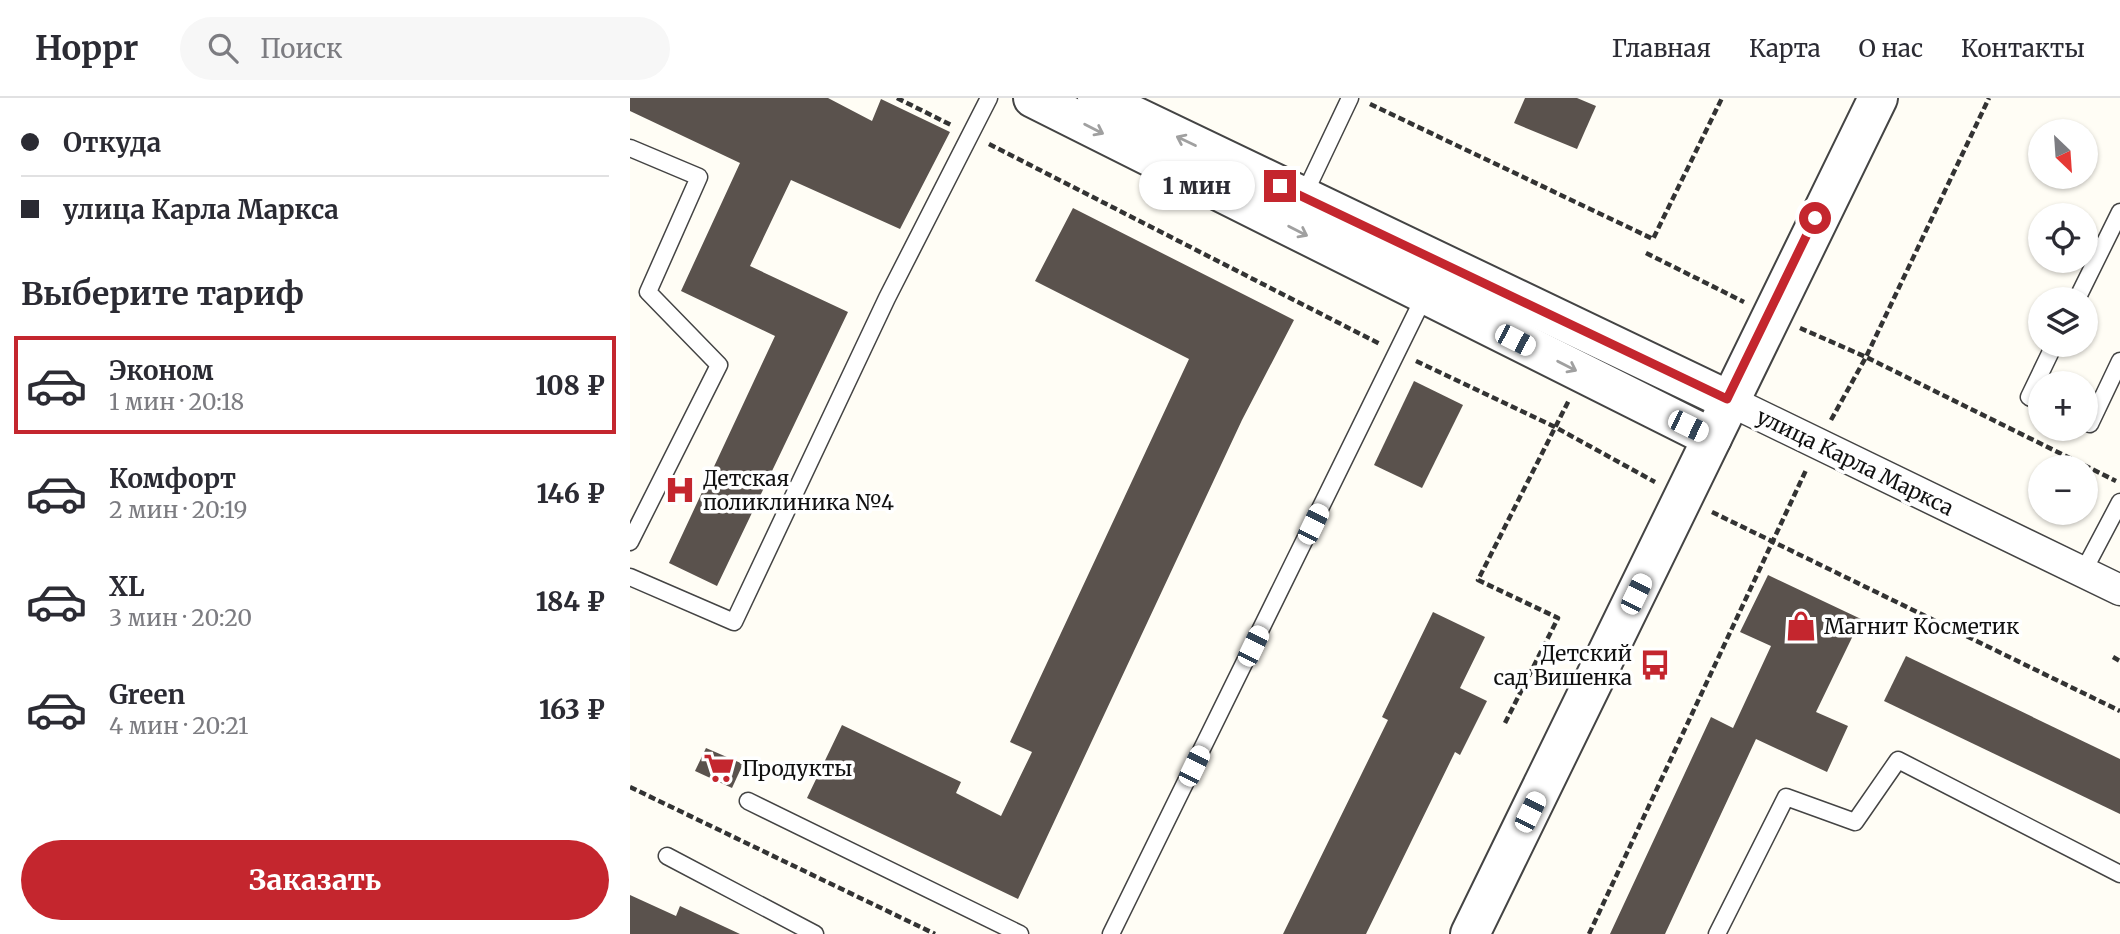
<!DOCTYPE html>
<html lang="ru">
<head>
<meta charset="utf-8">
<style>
  body { margin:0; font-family:Merriweather,serif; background:#f7f7f7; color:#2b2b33; height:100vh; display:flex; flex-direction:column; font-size:26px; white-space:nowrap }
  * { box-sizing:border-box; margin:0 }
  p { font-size:23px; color:#7c7c81 }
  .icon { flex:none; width:38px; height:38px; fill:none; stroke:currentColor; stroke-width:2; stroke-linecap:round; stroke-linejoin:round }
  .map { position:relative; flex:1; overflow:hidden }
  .details { display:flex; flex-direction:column; background:#fff; width:630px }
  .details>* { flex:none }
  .top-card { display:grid; align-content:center; height:154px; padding:0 21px; background:#fff }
  .needle { width:46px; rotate:155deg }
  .fabs { position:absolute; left:1398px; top:21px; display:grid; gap:14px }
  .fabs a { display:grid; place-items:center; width:70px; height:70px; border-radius:50%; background:#fff; box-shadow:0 2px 5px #0004; font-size:35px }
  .end { position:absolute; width:32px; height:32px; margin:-16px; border:9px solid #c4262e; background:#fff; box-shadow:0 0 0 4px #fff }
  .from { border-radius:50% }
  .bubble { position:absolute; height:49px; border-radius:24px; background:#fff; box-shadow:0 2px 5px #0004; font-size:23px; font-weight:800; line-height:49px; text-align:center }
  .car { position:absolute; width:21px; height:42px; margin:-21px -10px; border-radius:9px; box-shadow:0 0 5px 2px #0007; background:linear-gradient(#fff 24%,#345 0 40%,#fff 0 76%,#345 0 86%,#fff 0) }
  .top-card b { display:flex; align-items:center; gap:24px; height:66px; font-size:26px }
  .top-card b+b { border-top:2px solid #e1e1e2 }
  .top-card i { width:18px; height:18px; background:#2b2b33 }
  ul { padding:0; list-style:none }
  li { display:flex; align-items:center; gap:21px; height:98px; margin:0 14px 10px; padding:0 7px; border:4px solid transparent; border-radius:0px }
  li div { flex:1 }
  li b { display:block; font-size:26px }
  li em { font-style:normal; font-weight:800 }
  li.current { border-color:#c4262e }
  li>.icon { width:63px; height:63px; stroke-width:1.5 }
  h2 { padding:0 21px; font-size:32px; line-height:84px }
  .button { display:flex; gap:14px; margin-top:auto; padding:14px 21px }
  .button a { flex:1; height:80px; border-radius:42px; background:#c4262e; color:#fff; font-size:28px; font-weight:800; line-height:80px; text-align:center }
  header { display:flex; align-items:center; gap:42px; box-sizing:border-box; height:98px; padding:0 35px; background:#fff; border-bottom:2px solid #e1e1e2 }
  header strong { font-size:33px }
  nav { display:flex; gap:38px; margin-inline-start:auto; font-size:24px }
  .search { width:490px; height:63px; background:#f7f7f7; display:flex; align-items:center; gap:18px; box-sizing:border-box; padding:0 24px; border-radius:38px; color:#7c7c81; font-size:26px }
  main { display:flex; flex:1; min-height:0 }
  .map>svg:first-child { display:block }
  .building { fill:#5a524d }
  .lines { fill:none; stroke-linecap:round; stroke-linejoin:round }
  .service-casing { stroke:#444; stroke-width:19 }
  .minor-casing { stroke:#444; stroke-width:33 }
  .tertiary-casing { stroke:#444; stroke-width:42 }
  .path { stroke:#333; stroke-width:4.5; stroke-dasharray:7 3.5; stroke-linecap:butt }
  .service { stroke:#fff; stroke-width:16 }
  .minor { stroke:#fff; stroke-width:30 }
  .tertiary { stroke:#fff; stroke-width:38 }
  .oneway { stroke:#a0a0a0 }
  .route { stroke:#c4262e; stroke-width:9 }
  .labels { text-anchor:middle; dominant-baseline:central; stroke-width:7; stroke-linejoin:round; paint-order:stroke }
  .street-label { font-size:21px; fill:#111; stroke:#fff }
  .poi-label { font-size:21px; fill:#111; stroke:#fff; text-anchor:start }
</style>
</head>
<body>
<header>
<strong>Hoppr</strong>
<div class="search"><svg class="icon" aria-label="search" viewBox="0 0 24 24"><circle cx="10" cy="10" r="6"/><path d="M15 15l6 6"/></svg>Поиск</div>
<nav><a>Главная</a><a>Карта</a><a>О нас</a><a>Контакты</a></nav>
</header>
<main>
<section class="details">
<div class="top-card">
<b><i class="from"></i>Откуда</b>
<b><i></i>улица Карла Маркса</b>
</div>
<h2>Выберите тариф</h2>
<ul>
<li class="current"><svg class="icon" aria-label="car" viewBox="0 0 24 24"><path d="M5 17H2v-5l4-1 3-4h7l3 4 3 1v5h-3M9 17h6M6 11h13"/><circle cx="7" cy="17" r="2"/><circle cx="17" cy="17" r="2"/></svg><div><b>Эконом</b><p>1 мин · 20:18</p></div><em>108 ₽</em></li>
<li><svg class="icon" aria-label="car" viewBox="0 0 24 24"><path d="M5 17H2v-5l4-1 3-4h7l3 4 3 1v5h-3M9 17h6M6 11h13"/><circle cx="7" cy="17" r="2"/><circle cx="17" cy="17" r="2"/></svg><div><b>Комфорт</b><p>2 мин · 20:19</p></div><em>146 ₽</em></li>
<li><svg class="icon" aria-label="car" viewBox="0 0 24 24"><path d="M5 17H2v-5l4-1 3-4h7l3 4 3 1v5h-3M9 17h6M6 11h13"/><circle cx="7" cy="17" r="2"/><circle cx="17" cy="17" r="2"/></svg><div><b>XL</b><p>3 мин · 20:20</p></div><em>184 ₽</em></li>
<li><svg class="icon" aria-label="car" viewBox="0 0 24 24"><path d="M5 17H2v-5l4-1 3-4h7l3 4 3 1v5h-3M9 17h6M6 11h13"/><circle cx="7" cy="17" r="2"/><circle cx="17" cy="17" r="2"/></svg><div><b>Green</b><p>4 мин · 20:21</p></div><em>163 ₽</em></li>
</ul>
<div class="button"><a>Заказать</a></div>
</section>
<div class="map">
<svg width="1490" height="836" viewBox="0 0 1490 836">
  <rect width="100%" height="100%" fill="#fffdf5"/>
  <g class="building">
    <path d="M 0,0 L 198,0 L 242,23 L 251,1 L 320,34 L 270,131 L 161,82 L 120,168 L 218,214 L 87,488 L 39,465 L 145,238 L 51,193 L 110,65 L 0,13 Z"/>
    <path d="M 895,0 L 947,0 L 966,8 L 947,51 L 884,25 Z"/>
    <path d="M 443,110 L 664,222 L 612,322 L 388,801 L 177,700 L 212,627 L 331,684 L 326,695 L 371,718 L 402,654 L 380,644 L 559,261 L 405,183 Z"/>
    <path d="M 784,283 L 833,307 L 792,390 L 744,367 Z"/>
    <path d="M 1138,477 L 1231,521 L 1186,614 L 1218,628 L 1197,674 L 1126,641 L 1035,836 L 980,836 L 1081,619 L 1103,630 L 1141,548 L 1110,534 Z"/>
    <path d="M 803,514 L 855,539 L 830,590 L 857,603 L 830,657 L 825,654 L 736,836 L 653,836 L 758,622 L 752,619 Z"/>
    <path d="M 1276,558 L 1490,661 L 1490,716 L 1254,603 Z"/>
    <path d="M 76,650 L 113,666 L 102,690 L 65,673 Z"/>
    <path d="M 0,797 L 46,818 L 50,808 L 110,836 L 0,836 Z"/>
  </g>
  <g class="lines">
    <g class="service-casing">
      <g id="service">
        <path d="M 0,50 L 69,79 L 18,194 L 89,267 L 0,444"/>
        <path d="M 673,99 L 720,0"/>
        <path d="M 1447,201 L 1490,114"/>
        <path d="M 1410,304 L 1399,299 L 1424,247"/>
        <path d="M 1456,324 L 1460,326 L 1490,263"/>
        <path d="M 1453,474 L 1490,404"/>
        <path d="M 0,479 L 104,524 L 257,200 L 359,0"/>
        <path d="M 118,703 L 390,836"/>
        <path d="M 37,758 L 185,836"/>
        <path d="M 481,836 L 795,197"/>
        <path d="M 1087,836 L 1156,699 L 1225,724 L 1268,662 L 1490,776"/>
      </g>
    </g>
    <g class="minor-casing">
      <path id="minor" d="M 1100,303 L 1490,492"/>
    </g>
    <g class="tertiary-casing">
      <g id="tertiary">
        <path d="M 403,0 L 1082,340"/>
        <path d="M 467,0 L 1100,303"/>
        <path d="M 840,836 L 1248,0"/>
      </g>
    </g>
    <g class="path">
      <path d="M 267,0 L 323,28"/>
      <path d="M 740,6 L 1023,141 L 1092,0"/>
      <path d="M 359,46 L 750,246"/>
      <path d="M 1016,155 L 1114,204"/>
      <path d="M 1170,230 L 1236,259 L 1486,383"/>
      <path d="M 786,263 L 925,329 L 1025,384"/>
      <path d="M 1201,322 L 1236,259 L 1359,0"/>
      <path d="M 1082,414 L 1490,613"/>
      <path d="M 1483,559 L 1490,563"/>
      <path d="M 875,625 L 928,520 L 848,482 L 939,302"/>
      <path d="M 0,689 L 305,836"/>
      <path d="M 959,836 L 1177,370"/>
    </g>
    <use href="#service" class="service"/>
    <use href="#minor" class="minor"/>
    <use href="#tertiary" class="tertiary"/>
  </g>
  <defs><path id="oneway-shaft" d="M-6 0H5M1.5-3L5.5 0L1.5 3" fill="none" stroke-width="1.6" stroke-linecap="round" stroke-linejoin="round" transform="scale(1.75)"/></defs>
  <g class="oneway">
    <use href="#oneway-shaft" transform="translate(464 31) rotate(27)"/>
    <use href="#oneway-shaft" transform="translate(556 43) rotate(-154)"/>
    <use href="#oneway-shaft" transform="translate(668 133) rotate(27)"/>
    <use href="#oneway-shaft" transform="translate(937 268) rotate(27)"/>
  </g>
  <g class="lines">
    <path class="route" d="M 650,88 L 1097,301 L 1185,120"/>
  </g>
  <defs>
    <g id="hospital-bare" transform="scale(2.415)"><path d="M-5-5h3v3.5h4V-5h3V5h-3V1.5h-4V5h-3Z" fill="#c4262e" stroke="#fff" stroke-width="2.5" paint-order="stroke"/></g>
    <g id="shop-bare" transform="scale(2.415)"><path d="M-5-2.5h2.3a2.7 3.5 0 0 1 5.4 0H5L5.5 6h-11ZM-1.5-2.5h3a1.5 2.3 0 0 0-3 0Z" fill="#c4262e" stroke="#fff" stroke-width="2.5" paint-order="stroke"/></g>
    <g id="bus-bare" transform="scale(2.415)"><path d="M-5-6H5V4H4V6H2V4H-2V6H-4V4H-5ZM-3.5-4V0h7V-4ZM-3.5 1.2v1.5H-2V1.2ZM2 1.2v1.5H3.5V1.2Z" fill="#c4262e" stroke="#fff" stroke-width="2.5" paint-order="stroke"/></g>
    <g id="supermarket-bare" transform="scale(2.415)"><path d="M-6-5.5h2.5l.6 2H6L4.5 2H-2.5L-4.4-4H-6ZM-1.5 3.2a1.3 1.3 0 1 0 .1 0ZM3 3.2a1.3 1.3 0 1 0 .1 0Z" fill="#c4262e" stroke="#fff" stroke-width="2.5" paint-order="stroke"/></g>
  </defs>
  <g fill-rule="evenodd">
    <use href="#hospital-bare" x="50" y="392"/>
    <use href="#shop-bare" x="1171" y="528"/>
    <use href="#bus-bare" x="1025" y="567"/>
    <use href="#supermarket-bare" x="89" y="670"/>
  </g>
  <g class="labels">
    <g class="street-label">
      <text transform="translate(1225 364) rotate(26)">улица Карла Маркса</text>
    </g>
    <g class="poi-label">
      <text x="73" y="380">Детская<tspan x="73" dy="24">поликлиника №4</tspan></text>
      <text x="1194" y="528">Магнит Косметик</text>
      <text x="1002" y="555" text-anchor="end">Детский<tspan x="1002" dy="24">сад Вишенка</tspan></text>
      <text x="112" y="670">Продукты</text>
    </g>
  </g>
</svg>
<div class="fabs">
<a><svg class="needle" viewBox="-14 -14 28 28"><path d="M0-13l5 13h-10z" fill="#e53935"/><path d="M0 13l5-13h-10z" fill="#7c7c81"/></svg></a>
<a><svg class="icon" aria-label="locate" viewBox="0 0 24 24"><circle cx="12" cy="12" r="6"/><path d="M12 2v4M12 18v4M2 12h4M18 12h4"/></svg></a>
<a><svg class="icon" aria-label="layers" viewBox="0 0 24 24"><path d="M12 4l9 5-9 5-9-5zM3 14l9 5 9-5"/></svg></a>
<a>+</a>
<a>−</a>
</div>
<i class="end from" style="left:1185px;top:120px"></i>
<i class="end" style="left:650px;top:88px"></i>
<div class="bubble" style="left:509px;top:63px;width:116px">1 мин</div>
<i class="car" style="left:885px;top:242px;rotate:117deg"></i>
<i class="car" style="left:1058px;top:328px;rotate:116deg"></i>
<i class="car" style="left:683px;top:426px;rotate:26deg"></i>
<i class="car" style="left:1006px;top:496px;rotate:26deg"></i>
<i class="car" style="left:623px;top:548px;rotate:26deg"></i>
<i class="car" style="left:564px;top:668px;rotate:26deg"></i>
<i class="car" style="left:900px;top:714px;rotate:26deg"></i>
</div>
</main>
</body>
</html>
